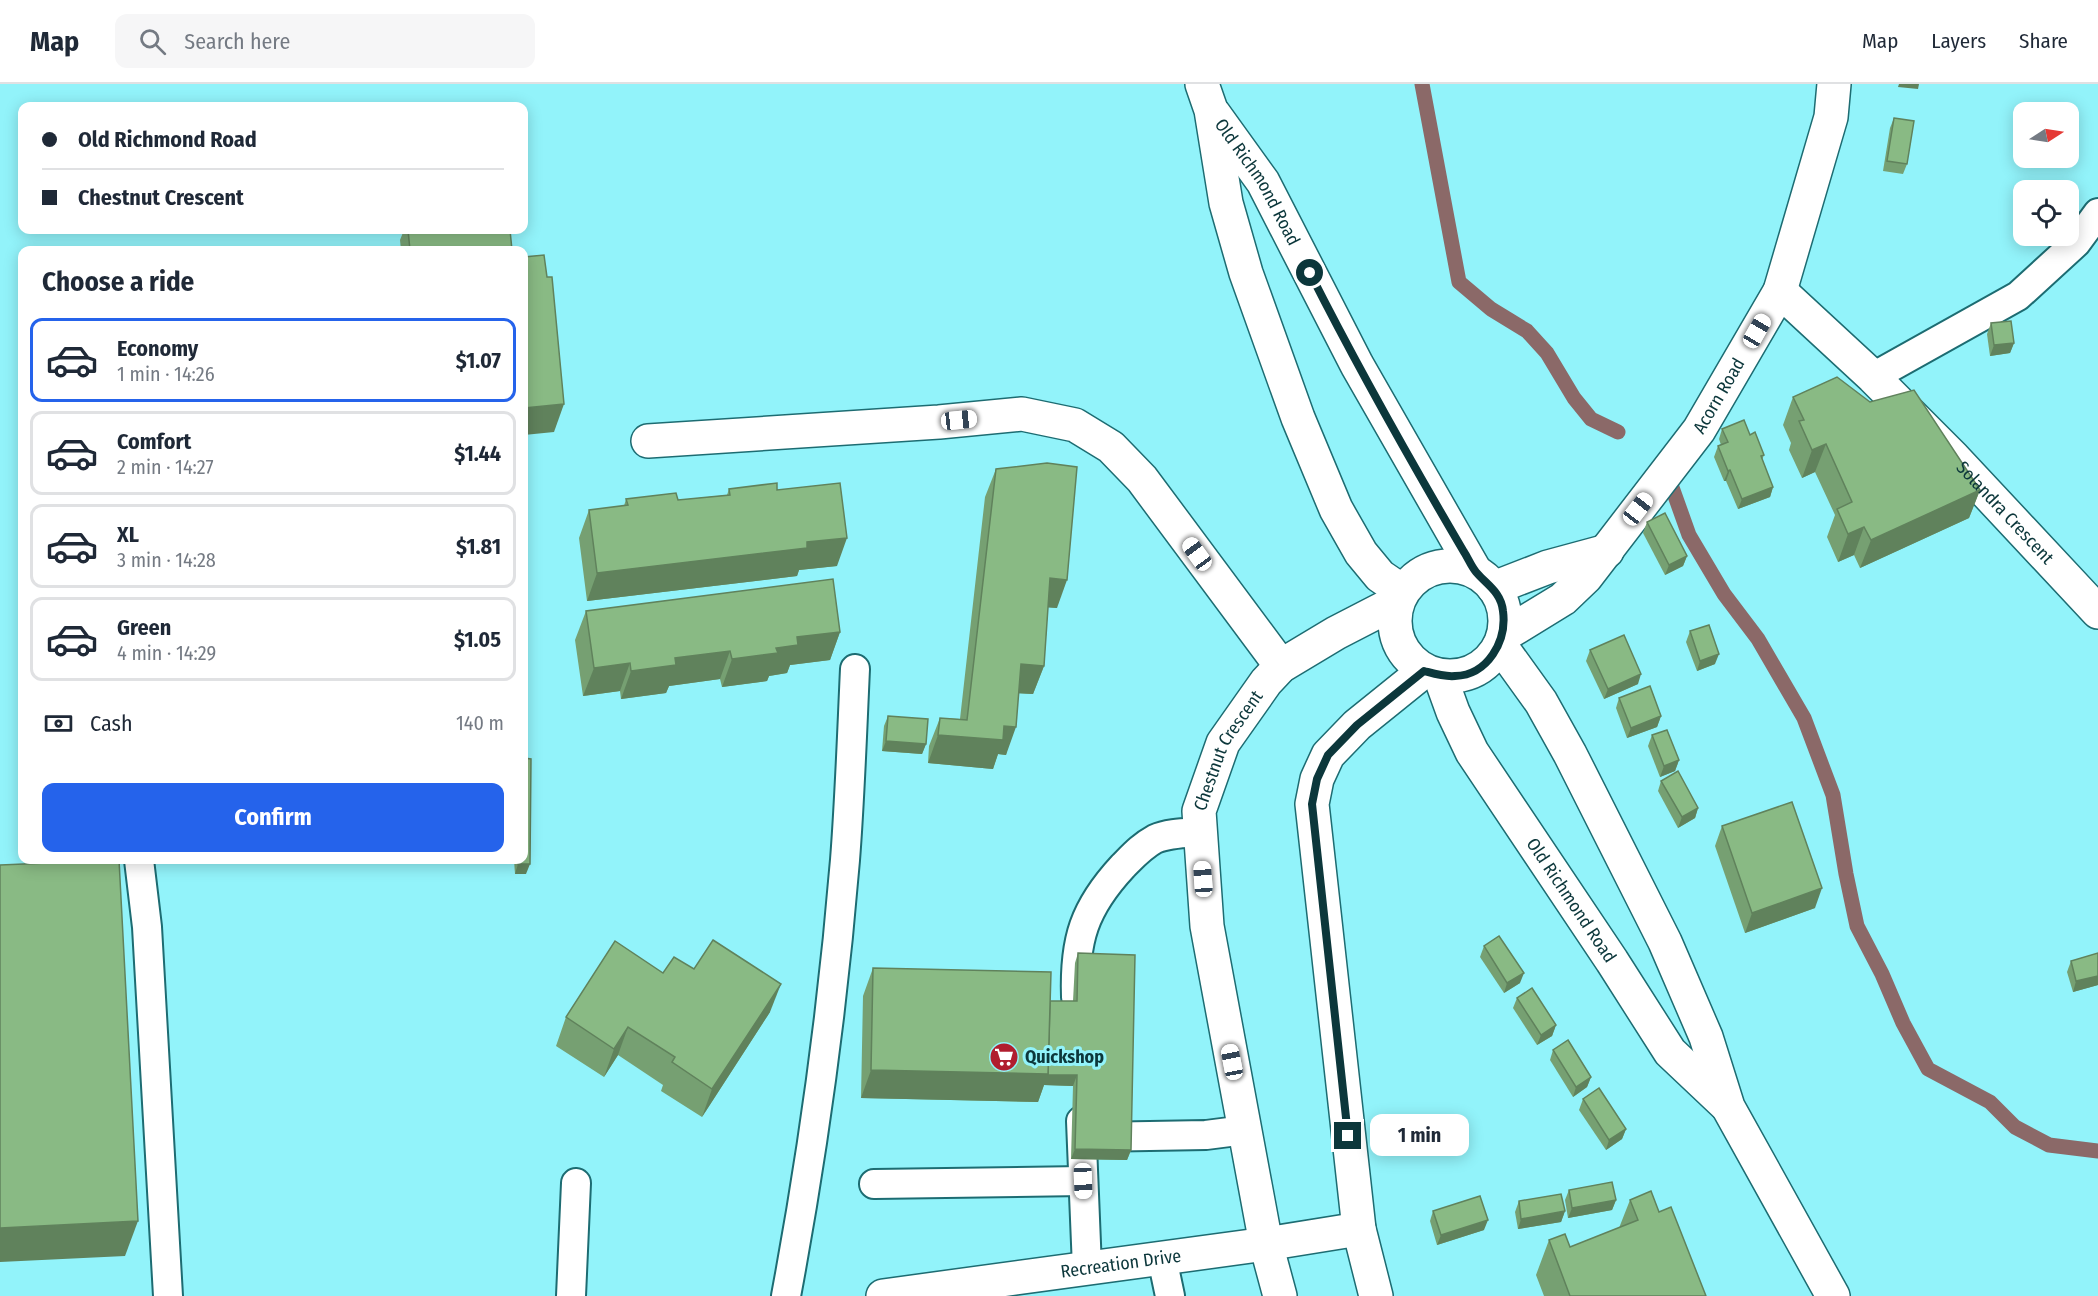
<!DOCTYPE html>
<html lang="en">
<head>
<meta charset="utf-8">
<style>
  body { margin:0; font-family:"Fira Sans Condensed",sans-serif; background:#f6f6f7; color:#1f2937; height:100vh; display:flex; flex-direction:column; font-size:22px; white-space:nowrap }
  * { box-sizing:border-box; margin:0 }
  p { font-size:20px; color:#747a83 }
  .icon { flex:none; width:33px; height:33px; fill:none; stroke:currentColor; stroke-width:2; stroke-linecap:round; stroke-linejoin:round }
  .map { position:relative; flex:1; overflow:hidden }
  .sheet { position:absolute; left:18px; top:162px; width:510px; height:618px; display:flex; flex-direction:column; background:#fff; border-radius:12px; box-shadow:0 3px 15px #0003 }
  .sheet>* { flex:none }
  .guide { position:absolute; left:18px; top:18px; width:510px; height:132px; border-radius:12px; box-shadow:0 3px 15px #0003; display:grid; align-content:center; height:132px; padding:0 24px; background:#fff }
  .needle { width:39px; rotate:78deg }
  .tools { position:absolute; left:2013px; top:18px; display:grid; gap:12px }
  .tools a { display:grid; place-items:center; width:66px; height:66px; border-radius:12px; background:#fff; box-shadow:0 3px 15px #0003; font-size:30px }
  .end { position:absolute; width:27px; height:27px; margin:-14px; border:8px solid #0c373b; background:#fff; box-shadow:0 0 0 3px #fff }
  .from { border-radius:50% }
  .bubble { position:absolute; height:42px; border-radius:12px; background:#fff; box-shadow:0 3px 15px #0003; font-size:20px; font-weight:700; line-height:42px; text-align:center }
  .car { position:absolute; width:18px; height:36px; margin:-18px -9px; border-radius:8px; box-shadow:0 0 4px 2px #0007; background:linear-gradient(#fff 24%,#345 0 40%,#fff 0 76%,#345 0 86%,#fff 0) }
  .guide b { display:flex; align-items:center; gap:21px; height:57px; font-size:22px }
  .guide b+b { border-top:2px solid #e0e1e3 }
  .guide i { width:15px; height:15px; background:#1f2937 }
  ul { padding:0; list-style:none }
  li { display:flex; align-items:center; gap:18px; height:84px; margin:0 12px 9px; padding:0 12px; border:3px solid #e0e1e3; border-radius:12px }
  li div { flex:1 }
  li b { display:block; font-size:22px }
  li em { font-style:normal; font-weight:700 }
  li.on { border-color:#2563eb }
  li>.icon { width:54px; height:54px; stroke-width:1.5 }
  h2 { padding:0 24px; font-size:27px; line-height:72px }
  .pay { display:flex; align-items:center; gap:15px; height:66px; padding:0 24px; font-size:22px }
  .pay p { margin-inline-start:auto }
  .primary-button { display:flex; gap:12px; margin-top:auto; padding:12px 24px }
  .primary-button a { flex:1; height:69px; border-radius:12px; background:#2563eb; color:#fff; font-size:24px; font-weight:700; line-height:69px; text-align:center }
  header { display:flex; align-items:center; gap:36px; box-sizing:border-box; height:84px; padding:0 30px; background:#fff; border-bottom:2px solid #e0e1e3 }
  header strong { font-size:28px }
  nav { display:flex; gap:33px; margin-inline-start:auto; font-size:21px }
  .search { width:420px; height:54px; background:#f6f6f7; display:flex; align-items:center; gap:15px; box-sizing:border-box; padding:0 21px; border-radius:12px; color:#747a83; font-size:22px }
  .map>svg:first-child { display:block }
  .lines { fill:none; stroke-linecap:round; stroke-linejoin:round }
  .stream { stroke:#8b6968; stroke-width:15 }
  .lane-casing { stroke:#1d6c72; stroke-width:32 }
  .street-casing { stroke:#1d6c72; stroke-width:36 }
  .secondary-casing { stroke:#1d6c72; stroke-width:36 }
  .lane { stroke:#fff; stroke-width:28 }
  .street { stroke:#fff; stroke-width:33 }
  .secondary { stroke:#fff; stroke-width:33 }
  .wall { fill:#76a072 }
  .shaded-wall { fill:#60825c }
  .building { fill:#89ba84; stroke:#60825c; stroke-width:1.5 }
  .route { stroke:#0c373b; stroke-width:8 }
  .labels { text-anchor:middle; dominant-baseline:central; stroke-width:6; stroke-linejoin:round; paint-order:stroke }
  .street-label { font-size:18px; fill:#0c373b; stroke:#92f3fa }
  .poi-label { font-size:18px; font-weight:bold; fill:#0c373b; stroke:#92f3fa; text-anchor:start }
</style>
</head>
<body>
<header>
<strong>Map</strong>
<div class="search"><svg class="icon" aria-label="search" viewBox="0 0 24 24"><circle cx="10" cy="10" r="6"/><path d="M15 15l6 6"/></svg>Search here</div>
<nav><a>Map</a><a>Layers</a><a>Share</a></nav>
</header>
<div class="map">
<svg width="2098" height="1212" viewBox="0 0 2098 1212">
  <rect width="100%" height="100%" fill="#92f3fa"/>
  <g class="lines">
    <g class="stream">
      <path d="M 1422,0 L 1459,198 L 1491,225 L 1527,247 L 1547,269 L 1574,314 L 1591,335 L 1618,348"/>
      <path d="M 1669,395 L 1689,451 L 1724,510 L 1758,555 L 1804,634 L 1833,711 L 1846,790 L 1857,842 L 1882,890 L 1903,939 L 1928,985 L 1990,1018 L 2015,1043 L 2049,1061 L 2098,1067"/>
    </g>
    <g class="lane-casing">
      <g id="lane">
        <path d="M 1873,293 L 2018,212 L 2076,159 L 2098,129"/>
        <path d="M 139,776 L 147,843 L 168,1212"/>
        <path d="M 1076,913 C 1074,856 1084,824 1123,782 C 1133,772 1142,762 1155,755 C 1168,749 1185,749 1200,748"/>
        <path d="M 1081,1037 L 1087,1184"/>
        <path d="M 1093,1053 L 1206,1051 L 1245,1046"/>
        <path d="M 874,1100 L 1083,1097"/>
        <path d="M 1162,1174 L 1170,1212"/>
        <path d="M 571,1212 L 576,1099"/>
        <path d="M 786,1212 C 813,1068 833,922 845,776 C 850,712 852,649 855,585"/>
      </g>
    </g>
    <g class="street-casing">
      <g id="street">
        <path id="s1" d="M 1780,207 L 1873,293 L 1954,374 L 2098,528"/>
        <path d="M 648,357 L 939,338 L 1022,330 L 1075,341 L 1111,363 L 1142,395 L 1281,582"/>
        <path id="s2" d="M 883,1212 L 1266,1160 L 1359,1145"/>
        <path id="s3" d="M 1280,1212 L 1266,1160 L 1207,842 L 1199,727 L 1223,659 L 1266,598 L 1281,582 L 1336,549 L 1398,517"/>
        <path d="M 1376,1212 L 1359,1145 L 1312,720 L 1317,695 L 1328,671 L 1357,641 L 1424,587"/>
      </g>
    </g>
    <g class="secondary-casing">
      <g id="secondary">
        <path d="M 1202,0 L 1211,26 L 1226,119 L 1246,189 L 1298,334 L 1336,425 L 1361,469 L 1380,492 L 1402,507"/>
        <path id="s4" d="M 1214,30 L 1263,98 L 1357,281 L 1475,487"/>
        <circle cx="1450" cy="537" r="55"/>
        <path d="M 1494,504 L 1548,483 L 1607,467"/>
        <path id="s5" d="M 1504,551 L 1563,515 L 1586,493 L 1699,346 L 1780,207 L 1831,33 L 1834,0"/>
        <path d="M 1500,561 L 1541,618 L 1570,670 L 1665,858 L 1706,953 L 1728,1023 L 1833,1212"/>
        <path id="s6" d="M 1440,592 L 1453,628 L 1472,668 L 1612,877 L 1670,968 L 1725,1020"/>
      </g>
    </g>
    <use href="#lane" class="lane"/>
    <use href="#street" class="street"/>
    <use href="#secondary" class="secondary"/>
  </g>
  <g class="wall">
    <path d="M 1894,34 L 1907,80 L 1903,90 L 1883,87 L 1890,44 Z"/>
    <path d="M 404,146 L 510,146 L 512,166 L 401,166 L 400,156 Z"/>
    <path d="M 1991,239 L 2014,259 L 2010,269 L 1990,272 L 1987,250 Z"/>
    <path d="M 1793,313 L 1980,406 L 1969,434 L 1860,484 L 1854,471 L 1838,478 L 1827,453 L 1835,431 L 1815,388 L 1802,394 L 1789,366 L 1791,359 L 1783,341 Z"/>
    <path d="M 1722,345 L 1750,351 L 1764,371 L 1762,376 L 1773,403 L 1770,413 L 1738,425 L 1726,397 L 1724,397 L 1714,373 L 1718,362 L 1721,361 L 1719,355 Z"/>
    <path d="M 996,385 L 1057,524 L 1048,523 L 1044,582 L 1033,610 L 1019,609 L 1006,671 L 998,670 L 993,685 L 928,679 L 929,662 L 940,634 L 960,635 L 985,413 Z"/>
    <path d="M 729,405 L 777,406 L 837,482 L 799,486 L 797,492 L 587,517 L 579,454 L 589,426 L 624,422 L 626,415 L 678,416 L 727,411 Z"/>
    <path d="M 1647,438 L 1687,472 L 1683,482 L 1665,491 L 1643,449 Z"/>
    <path d="M 586,527 L 840,548 L 830,576 L 790,581 L 787,589 L 769,592 L 767,597 L 722,603 L 720,595 L 669,602 L 666,609 L 621,615 L 620,607 L 583,612 L 575,556 Z"/>
    <path d="M 1690,547 L 1715,580 L 1697,587 L 1686,558 Z"/>
    <path d="M 1590,566 L 1638,600 L 1604,615 L 1586,577 Z"/>
    <path d="M 1619,614 L 1661,632 L 1657,643 L 1627,654 L 1616,624 Z"/>
    <path d="M 888,632 L 926,660 L 922,670 L 882,667 L 884,642 Z"/>
    <path d="M 1652,651 L 1679,676 L 1675,687 L 1660,693 L 1648,662 Z"/>
    <path d="M 1661,697 L 1698,724 L 1695,734 L 1678,744 L 1658,707 Z"/>
    <path d="M 1722,742 L 1815,824 L 1745,849 L 1715,762 Z"/>
    <path d="M 514,776 L 524,776 L 526,790 L 515,790 Z"/>
    <path d="M 1484,862 L 1520,899 L 1504,909 L 1480,873 Z"/>
    <path d="M 1078,869 L 1131,1066 L 1127,1076 L 1071,1075 L 1073,1002 L 1044,1001 L 1038,1018 L 861,1014 L 863,912 L 873,884 L 1050,917 L 1073,917 L 1075,879 Z"/>
    <path d="M 2098,869 L 2098,901 L 2073,908 L 2067,888 L 2071,877 Z"/>
    <path d="M 694,885 L 770,928 L 702,1033 L 661,1007 L 663,1001 L 618,971 L 604,993 L 556,962 L 566,933 L 663,889 Z"/>
    <path d="M 1517,914 L 1556,941 L 1552,952 L 1537,961 L 1513,924 Z"/>
    <path d="M 1553,966 L 1591,993 L 1587,1003 L 1573,1013 L 1550,976 Z"/>
    <path d="M 1583,1015 L 1626,1045 L 1622,1055 L 1606,1066 L 1579,1026 Z"/>
    <path d="M 1569,1106 L 1616,1116 L 1612,1126 L 1568,1134 L 1565,1116 Z"/>
    <path d="M 1630,1116 L 1659,1128 L 1706,1212 L 1544,1212 L 1536,1191 L 1549,1156 L 1570,1163 L 1619,1144 Z"/>
    <path d="M 1519,1117 L 1565,1127 L 1561,1138 L 1518,1145 L 1515,1128 Z"/>
    <path d="M 1433,1127 L 1484,1146 L 1437,1161 L 1430,1137 Z"/>
  </g>
  <g class="shaded-wall">
    <path d="M 1899,0 L 1919,0 L 1918,5 L 1898,3 Z"/>
    <path d="M 2014,259 L 2010,269 L 1990,272 L 1994,261 Z"/>
    <path d="M 564,320 L 554,348 L 524,351 L 524,324 Z"/>
    <path d="M 1826,360 L 1815,388 L 1802,394 L 1812,366 Z"/>
    <path d="M 1730,386 L 1726,397 L 1724,397 L 1728,387 Z"/>
    <path d="M 1773,403 L 1770,413 L 1738,425 L 1742,415 Z"/>
    <path d="M 1980,406 L 1969,434 L 1860,484 L 1871,456 Z"/>
    <path d="M 1864,443 L 1854,471 L 1838,478 L 1848,450 Z"/>
    <path d="M 847,454 L 837,482 L 799,486 L 797,492 L 587,517 L 597,489 L 807,458 Z"/>
    <path d="M 1687,472 L 1683,482 L 1665,491 L 1669,481 Z"/>
    <path d="M 1050,494 L 1067,496 L 1057,524 L 1040,523 Z"/>
    <path d="M 840,548 L 830,576 L 790,581 L 787,589 L 769,592 L 767,597 L 722,603 L 732,575 L 776,564 L 797,553 Z"/>
    <path d="M 730,567 L 720,595 L 669,602 L 666,609 L 621,615 L 631,587 L 675,574 Z"/>
    <path d="M 1719,570 L 1715,580 L 1697,587 L 1700,577 Z"/>
    <path d="M 630,579 L 620,607 L 583,612 L 594,584 Z"/>
    <path d="M 1021,580 L 1044,582 L 1033,610 L 1010,609 Z"/>
    <path d="M 1641,590 L 1638,600 L 1604,615 L 1608,605 Z"/>
    <path d="M 1661,632 L 1657,643 L 1627,654 L 1631,644 Z"/>
    <path d="M 1004,642 L 1016,643 L 1006,671 L 998,670 L 993,685 L 928,679 L 938,651 Z"/>
    <path d="M 886,657 L 926,660 L 922,670 L 882,667 Z"/>
    <path d="M 1679,676 L 1675,687 L 1660,693 L 1664,682 Z"/>
    <path d="M 1698,724 L 1695,734 L 1678,744 L 1682,733 Z"/>
    <path d="M 518,780 L 530,780 L 526,790 L 515,790 Z"/>
    <path d="M 1822,804 L 1815,824 L 1745,849 L 1752,829 Z"/>
    <path d="M 1524,889 L 1520,899 L 1504,909 L 1507,899 Z"/>
    <path d="M 2098,892 L 2098,901 L 2073,908 L 2076,897 Z"/>
    <path d="M 781,900 L 770,928 L 702,1033 L 712,1005 Z"/>
    <path d="M 1556,941 L 1552,952 L 1537,961 L 1541,951 Z"/>
    <path d="M 628,943 L 618,971 L 604,993 L 614,965 Z"/>
    <path d="M 871,986 L 1048,990 L 1077,991 L 1073,1002 L 1044,1001 L 1038,1018 L 861,1014 Z"/>
    <path d="M 1591,993 L 1587,1003 L 1573,1013 L 1576,1003 Z"/>
    <path d="M 1626,1045 L 1622,1055 L 1606,1066 L 1609,1056 Z"/>
    <path d="M 1075,1065 L 1131,1066 L 1127,1076 L 1071,1075 Z"/>
    <path d="M 1616,1116 L 1612,1126 L 1568,1134 L 1572,1124 Z"/>
    <path d="M 1565,1127 L 1561,1138 L 1518,1145 L 1521,1135 Z"/>
    <path d="M 1488,1136 L 1484,1146 L 1437,1161 L 1441,1151 Z"/>
    <path d="M 138,1137 L 125,1172 L 0,1178 L 0,1144 Z"/>
  </g>
  <g class="building">
    <path d="M 1894,34 L 1914,37 L 1907,80 L 1887,77 Z"/>
    <path d="M 408,146 L 510,146 L 512,166 L 410,166 Z"/>
    <path d="M 544,171 L 547,193 L 552,193 L 564,320 L 524,324 L 524,173 Z"/>
    <path d="M 2011,237 L 2014,259 L 1994,261 L 1991,239 Z"/>
    <path d="M 1837,293 L 1870,318 L 1914,306 L 1980,406 L 1871,456 L 1864,443 L 1848,450 L 1837,425 L 1852,418 L 1826,360 L 1812,366 L 1799,337 L 1804,336 L 1793,313 Z"/>
    <path d="M 1744,336 L 1750,351 L 1755,348 L 1764,371 L 1761,372 L 1773,403 L 1742,415 L 1730,386 L 1728,387 L 1718,362 L 1728,358 L 1722,345 Z"/>
    <path d="M 1047,379 L 1077,383 L 1067,496 L 1050,494 L 1044,582 L 1021,580 L 1016,643 L 1004,642 L 1003,656 L 938,651 L 940,634 L 967,636 L 996,385 Z"/>
    <path d="M 777,399 L 777,406 L 840,399 L 847,454 L 807,458 L 807,464 L 597,489 L 589,426 L 628,421 L 626,415 L 676,409 L 678,416 L 730,411 L 729,405 Z"/>
    <path d="M 1665,429 L 1687,472 L 1669,481 L 1647,438 Z"/>
    <path d="M 833,495 L 840,548 L 797,553 L 798,561 L 776,564 L 778,569 L 732,575 L 730,567 L 675,574 L 676,581 L 631,587 L 630,579 L 594,584 L 586,527 Z"/>
    <path d="M 1709,541 L 1719,570 L 1700,577 L 1690,547 Z"/>
    <path d="M 1624,551 L 1641,590 L 1608,605 L 1590,566 Z"/>
    <path d="M 1650,602 L 1661,632 L 1631,644 L 1619,614 Z"/>
    <path d="M 888,632 L 928,635 L 926,660 L 886,657 Z"/>
    <path d="M 1667,646 L 1679,676 L 1664,682 L 1652,651 Z"/>
    <path d="M 524,674 L 531,675 L 530,780 L 518,780 L 518,776 L 524,776 Z"/>
    <path d="M 1678,687 L 1698,724 L 1682,733 L 1661,697 Z"/>
    <path d="M 1792,718 L 1822,804 L 1752,829 L 1722,742 Z"/>
    <path d="M 119,776 L 138,1137 L 0,1144 L 0,781 Z"/>
    <path d="M 1499,852 L 1524,889 L 1507,899 L 1484,862 Z"/>
    <path d="M 713,856 L 781,900 L 712,1005 L 672,978 L 675,973 L 628,943 L 614,965 L 566,933 L 615,857 L 663,889 L 674,873 L 694,885 Z"/>
    <path d="M 1078,869 L 1135,871 L 1131,1066 L 1075,1065 L 1077,991 L 1048,991 L 1050,917 L 1077,917 Z"/>
    <path d="M 2098,869 L 2098,892 L 2076,897 L 2071,877 Z"/>
    <path d="M 873,884 L 1051,888 L 1048,990 L 871,986 Z"/>
    <path d="M 1532,904 L 1556,941 L 1541,951 L 1517,914 Z"/>
    <path d="M 1568,956 L 1591,993 L 1576,1003 L 1553,966 Z"/>
    <path d="M 1599,1004 L 1626,1045 L 1609,1056 L 1583,1015 Z"/>
    <path d="M 1612,1098 L 1616,1116 L 1572,1124 L 1569,1106 Z"/>
    <path d="M 1651,1107 L 1659,1128 L 1671,1123 L 1706,1212 L 1570,1212 L 1549,1156 L 1565,1150 L 1570,1163 L 1638,1136 L 1630,1116 Z"/>
    <path d="M 1561,1110 L 1565,1127 L 1521,1135 L 1519,1117 Z"/>
    <path d="M 1480,1112 L 1488,1136 L 1441,1151 L 1433,1127 Z"/>
  </g>
  <g class="lines">
    <path class="route" d="M 1310,189 C 1358,284 1410,376 1464,468 C 1468,474 1471,482 1476,488 C 1487,501 1501,508 1503,527 C 1507,557 1488,591 1455,592 C 1444,593 1435,590 1424,587 L 1357,641 L 1328,671 L 1317,695 L 1312,720 L 1348,1052"/>
  </g>
  <defs>
    <g id="supermarket-disc" transform="scale(1.5)"><circle r="9.5" fill="#b01d2e" stroke="#92f3fa"/><path d="M-6-5.5h2.5l.6 2H6L4.5 2H-2.5L-4.4-4H-6ZM-1.5 3.2a1.3 1.3 0 1 0 .1 0ZM3 3.2a1.3 1.3 0 1 0 .1 0Z" fill="#fff"/></g>
  </defs>
  <g fill-rule="evenodd">
    <use href="#supermarket-disc" x="1004" y="973"/>
  </g>
  <g class="labels">
    <g class="street-label">
      <text stroke="none"><textPath href="#s4" startOffset="81">Old Richmond Road</textPath></text>
      <text stroke="none"><textPath href="#s5" startOffset="326">Acorn Road</textPath></text>
      <text stroke="none"><textPath href="#s1" startOffset="316">Solandra Crescent</textPath></text>
      <text stroke="none"><textPath href="#s3" startOffset="560">Chestnut Crescent</textPath></text>
      <text stroke="none"><textPath href="#s6" startOffset="261">Old Richmond Road</textPath></text>
      <text stroke="none"><textPath href="#s2" startOffset="240">Recreation Drive</textPath></text>
    </g>
    <g class="poi-label">
      <text x="1025" y="973">Quickshop</text>
    </g>
  </g>
</svg>
<div class="tools">
<a><svg class="needle" viewBox="-14 -14 28 28"><path d="M0-13l5 13h-10z" fill="#e53935"/><path d="M0 13l5-13h-10z" fill="#747a83"/></svg></a>
<a><svg class="icon" aria-label="locate" viewBox="0 0 24 24"><circle cx="12" cy="12" r="6"/><path d="M12 2v4M12 18v4M2 12h4M18 12h4"/></svg></a>
</div>
<i class="end from" style="left:1310px;top:189px"></i>
<i class="end" style="left:1348px;top:1052px"></i>
<div class="bubble" style="left:1370px;top:1030px;width:99px">1 min</div>
<i class="car" style="left:1757px;top:247px;rotate:30deg"></i>
<i class="car" style="left:959px;top:336px;rotate:84deg"></i>
<i class="car" style="left:1638px;top:425px;rotate:38deg"></i>
<i class="car" style="left:1197px;top:470px;rotate:324deg"></i>
<i class="car" style="left:1203px;top:795px;rotate:356deg"></i>
<i class="car" style="left:1232px;top:978px;rotate:349deg"></i>
<i class="car" style="left:1083px;top:1097px;rotate:178deg"></i>
<div class="guide">
<b><i class="from"></i>Old Richmond Road</b>
<b><i></i>Chestnut Crescent</b>
</div>
<section class="sheet">
<h2>Choose a ride</h2>
<ul>
<li class="on"><svg class="icon" aria-label="car" viewBox="0 0 24 24"><path d="M5 17H2v-5l4-1 3-4h7l3 4 3 1v5h-3M9 17h6M6 11h13"/><circle cx="7" cy="17" r="2"/><circle cx="17" cy="17" r="2"/></svg><div><b>Economy</b><p>1 min · 14:26</p></div><em>$1.07</em></li>
<li><svg class="icon" aria-label="car" viewBox="0 0 24 24"><path d="M5 17H2v-5l4-1 3-4h7l3 4 3 1v5h-3M9 17h6M6 11h13"/><circle cx="7" cy="17" r="2"/><circle cx="17" cy="17" r="2"/></svg><div><b>Comfort</b><p>2 min · 14:27</p></div><em>$1.44</em></li>
<li><svg class="icon" aria-label="car" viewBox="0 0 24 24"><path d="M5 17H2v-5l4-1 3-4h7l3 4 3 1v5h-3M9 17h6M6 11h13"/><circle cx="7" cy="17" r="2"/><circle cx="17" cy="17" r="2"/></svg><div><b>XL</b><p>3 min · 14:28</p></div><em>$1.81</em></li>
<li><svg class="icon" aria-label="car" viewBox="0 0 24 24"><path d="M5 17H2v-5l4-1 3-4h7l3 4 3 1v5h-3M9 17h6M6 11h13"/><circle cx="7" cy="17" r="2"/><circle cx="17" cy="17" r="2"/></svg><div><b>Green</b><p>4 min · 14:29</p></div><em>$1.05</em></li>
</ul>
<div class="pay"><svg class="icon" aria-label="cash" viewBox="0 0 24 24"><path d="M3 7h18v10H3z"/><circle cx="12" cy="12" r="2"/></svg>Cash<p>140 m</p></div>
<div class="primary-button"><a>Confirm</a></div>
</section>
</div>
</body>
</html>
